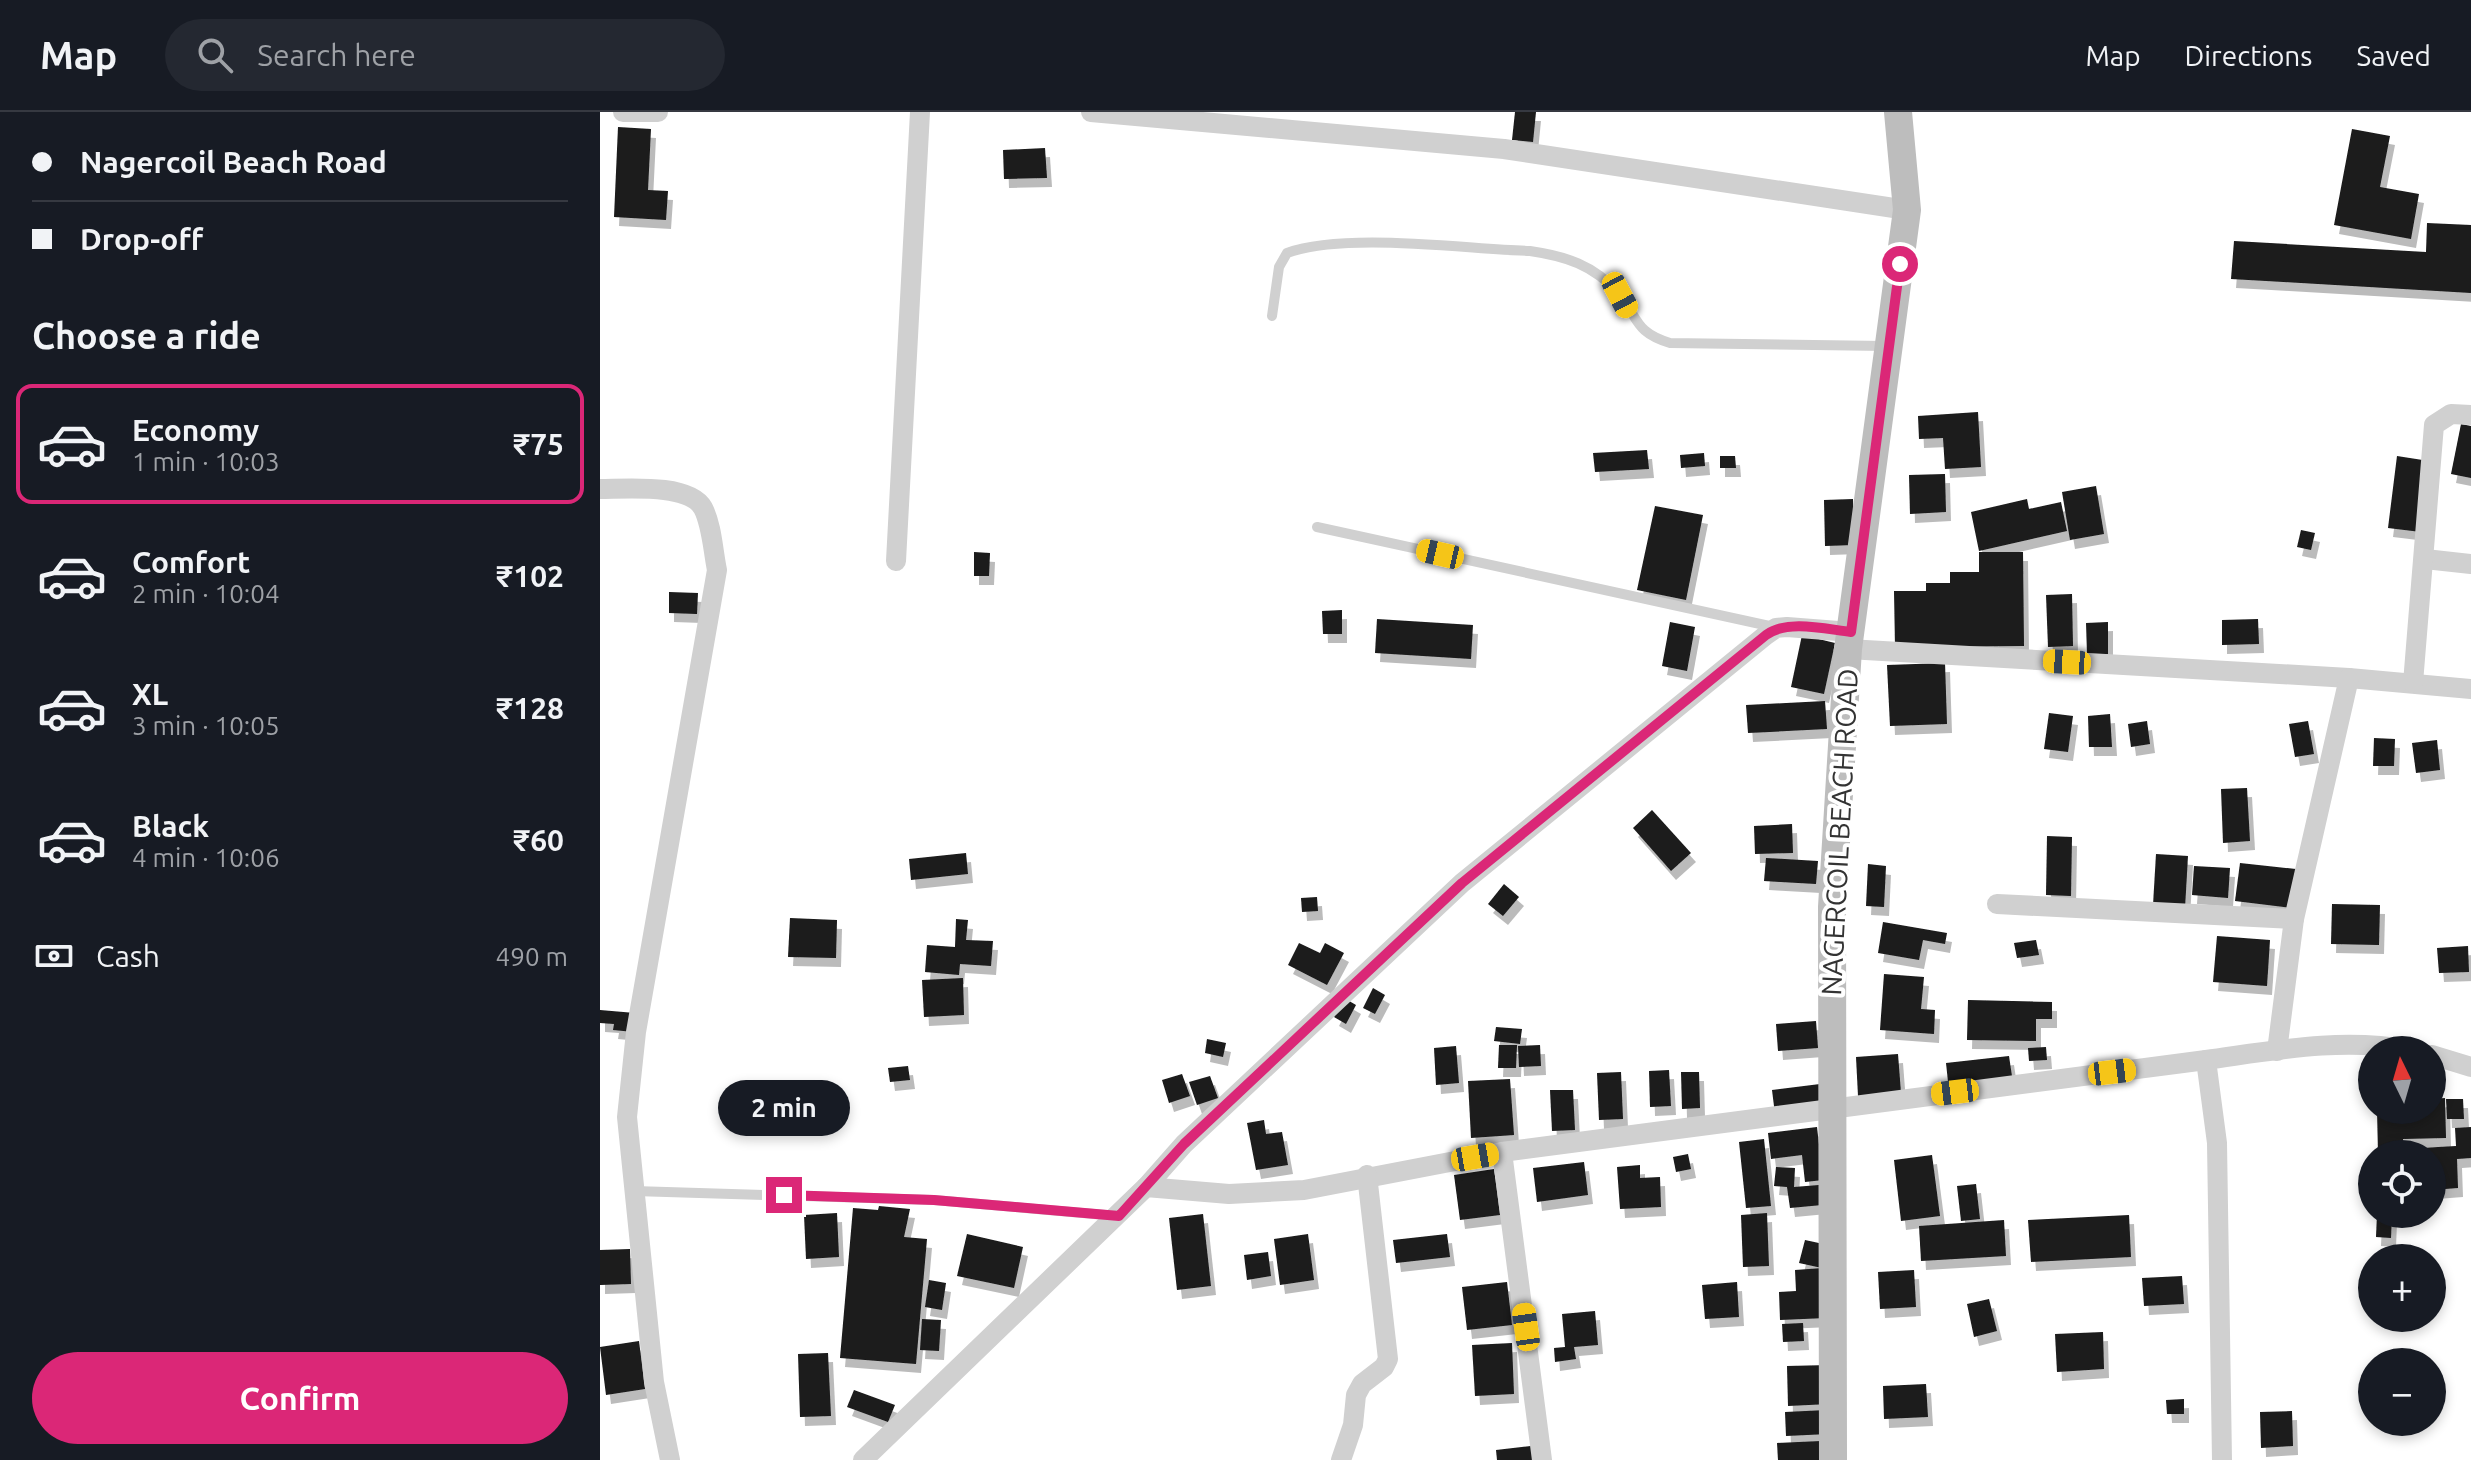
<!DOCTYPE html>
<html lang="en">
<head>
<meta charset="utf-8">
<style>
  body { margin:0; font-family:Ubuntu,sans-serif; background:#242831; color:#f1f3f6; height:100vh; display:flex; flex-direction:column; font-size:30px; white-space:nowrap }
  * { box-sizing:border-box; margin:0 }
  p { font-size:26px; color:#9ea1a6 }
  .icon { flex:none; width:44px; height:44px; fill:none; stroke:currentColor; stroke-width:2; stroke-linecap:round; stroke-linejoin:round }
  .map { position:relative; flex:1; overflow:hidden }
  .sheet { display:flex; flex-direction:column; background:#171b24; width:600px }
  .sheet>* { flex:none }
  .guide { display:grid; align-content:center; height:176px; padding:0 32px; background:#171b24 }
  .needle { width:52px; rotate:355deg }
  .fabs { position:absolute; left:1758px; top:924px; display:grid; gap:16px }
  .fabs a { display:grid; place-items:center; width:88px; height:88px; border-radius:50%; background:#171b24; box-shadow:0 4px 12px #0003; font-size:40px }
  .end { position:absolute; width:36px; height:36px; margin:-18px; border:10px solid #db2777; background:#fff; box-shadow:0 0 0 4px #fff }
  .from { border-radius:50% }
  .bubble { position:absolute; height:56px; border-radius:28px; background:#171b24; box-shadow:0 4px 12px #0003; font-size:26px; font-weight:700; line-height:56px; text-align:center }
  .car { position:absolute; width:24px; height:48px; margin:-24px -12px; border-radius:10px; box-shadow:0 0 6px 2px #0007; background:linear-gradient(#f5c518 24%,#345 0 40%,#f5c518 0 76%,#345 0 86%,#f5c518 0) }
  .guide b { display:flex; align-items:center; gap:28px; height:76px; font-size:30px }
  .guide b+b { border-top:2px solid #363941 }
  .guide i { width:20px; height:20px; background:#f1f3f6 }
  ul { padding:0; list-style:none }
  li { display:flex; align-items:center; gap:24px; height:120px; margin:0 16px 12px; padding:0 16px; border:4px solid transparent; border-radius:16px }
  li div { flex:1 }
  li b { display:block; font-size:30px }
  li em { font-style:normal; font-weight:700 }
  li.on { border-color:#db2777 }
  li>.icon { width:72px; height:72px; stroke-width:1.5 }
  h2 { padding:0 32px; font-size:36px; line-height:96px }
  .pay { display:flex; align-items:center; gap:20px; height:88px; padding:0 32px; font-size:30px }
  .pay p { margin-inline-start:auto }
  .button { display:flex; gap:16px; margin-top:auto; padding:16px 32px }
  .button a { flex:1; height:92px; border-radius:48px; background:#db2777; color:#fff; font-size:32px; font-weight:700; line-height:92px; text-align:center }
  header { display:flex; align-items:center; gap:48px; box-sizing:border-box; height:112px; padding:0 40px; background:#171b24; border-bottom:2px solid #363941 }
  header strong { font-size:38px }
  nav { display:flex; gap:44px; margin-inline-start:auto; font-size:28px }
  .search { width:560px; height:72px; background:#242831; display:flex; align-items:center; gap:20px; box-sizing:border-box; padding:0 28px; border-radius:44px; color:#9ea1a6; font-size:30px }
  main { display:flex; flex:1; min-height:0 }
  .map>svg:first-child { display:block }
  .building { fill:#1a1a1a; filter:url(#shadow) }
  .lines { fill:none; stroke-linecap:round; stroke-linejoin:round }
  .lane { stroke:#d0d0d0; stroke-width:10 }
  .street { stroke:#d0d0d0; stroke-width:20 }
  .secondary { stroke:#bdbdbd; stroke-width:28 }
  .route { stroke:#db2777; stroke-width:10 }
  .labels { text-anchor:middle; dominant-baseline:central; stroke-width:8; stroke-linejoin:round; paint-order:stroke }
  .street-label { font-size:28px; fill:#333; stroke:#fff }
</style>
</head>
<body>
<header>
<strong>Map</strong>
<div class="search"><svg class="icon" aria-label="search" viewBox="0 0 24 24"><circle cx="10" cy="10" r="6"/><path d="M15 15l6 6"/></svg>Search here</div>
<nav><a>Map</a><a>Directions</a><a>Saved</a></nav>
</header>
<main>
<section class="sheet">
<div class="guide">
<b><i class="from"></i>Nagercoil Beach Road</b>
<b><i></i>Drop-off</b>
</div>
<h2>Choose a ride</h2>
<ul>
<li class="on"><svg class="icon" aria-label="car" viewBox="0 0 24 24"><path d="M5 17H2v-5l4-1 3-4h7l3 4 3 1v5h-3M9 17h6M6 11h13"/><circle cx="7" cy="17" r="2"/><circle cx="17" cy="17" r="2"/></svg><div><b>Economy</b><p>1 min · 10:03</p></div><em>₹75</em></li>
<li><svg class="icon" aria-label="car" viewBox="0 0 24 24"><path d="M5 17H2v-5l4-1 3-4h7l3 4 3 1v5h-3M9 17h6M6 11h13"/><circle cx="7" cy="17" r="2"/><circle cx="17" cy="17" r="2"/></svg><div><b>Comfort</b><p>2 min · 10:04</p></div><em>₹102</em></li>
<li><svg class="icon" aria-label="car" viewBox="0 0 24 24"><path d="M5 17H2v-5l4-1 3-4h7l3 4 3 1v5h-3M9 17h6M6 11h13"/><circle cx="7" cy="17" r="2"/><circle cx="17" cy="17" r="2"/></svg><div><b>XL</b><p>3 min · 10:05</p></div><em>₹128</em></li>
<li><svg class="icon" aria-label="car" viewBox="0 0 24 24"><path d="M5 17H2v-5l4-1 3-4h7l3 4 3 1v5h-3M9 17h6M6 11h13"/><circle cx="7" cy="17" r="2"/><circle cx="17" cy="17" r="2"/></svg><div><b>Black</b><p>4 min · 10:06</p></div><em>₹60</em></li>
</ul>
<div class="pay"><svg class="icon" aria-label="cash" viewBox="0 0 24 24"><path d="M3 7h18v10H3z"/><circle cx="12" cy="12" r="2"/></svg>Cash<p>490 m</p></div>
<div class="button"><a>Confirm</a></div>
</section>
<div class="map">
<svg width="1871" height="1348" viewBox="0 0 1871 1348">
  <defs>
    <filter id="shadow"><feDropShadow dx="5" dy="9" stdDeviation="0" flood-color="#0004"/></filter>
  </defs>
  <rect width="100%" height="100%" fill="#fff"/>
  <g class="building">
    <path d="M 915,0 L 936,0 L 933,30 L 912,28 Z"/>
    <path d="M 18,15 L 51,17 L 48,78 L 68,79 L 66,108 L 14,105 Z"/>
    <path d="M 1752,17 L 1790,24 L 1780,75 L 1819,82 L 1811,127 L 1734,113 Z"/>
    <path d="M 445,36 L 447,66 L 404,67 L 403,38 Z"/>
    <path d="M 1827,111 L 1871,113 L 1871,181 L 1631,167 L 1634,129 L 1826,140 Z"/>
    <path d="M 1378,300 L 1381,355 L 1345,357 L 1343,326 L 1319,327 L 1318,304 Z"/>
    <path d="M 1861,312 L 1871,314 L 1871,366 L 1851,362 Z"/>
    <path d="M 1047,338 L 1049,357 L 995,360 L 993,341 Z"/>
    <path d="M 1104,341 L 1105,354 L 1081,356 L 1080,343 Z"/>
    <path d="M 1120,344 L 1135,344 L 1136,356 L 1120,356 Z"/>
    <path d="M 1797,344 L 1829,349 L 1821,420 L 1788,416 Z"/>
    <path d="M 1345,362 L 1346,400 L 1310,402 L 1309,363 Z"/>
    <path d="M 1496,374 L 1504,422 L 1470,428 L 1462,380 Z"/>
    <path d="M 1253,387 L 1254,433 L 1225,434 L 1224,388 Z"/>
    <path d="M 1427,387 L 1429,397 L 1461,390 L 1467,419 L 1379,439 L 1371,400 Z"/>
    <path d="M 1055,394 L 1103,403 L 1086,488 L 1037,478 Z"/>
    <path d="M 1701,418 L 1715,421 L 1711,438 L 1697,435 Z"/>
    <path d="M 374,440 L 390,441 L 389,464 L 374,464 Z"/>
    <path d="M 1379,440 L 1423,440 L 1424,534 L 1295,535 L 1294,479 L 1326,479 L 1326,471 L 1350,471 L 1350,460 L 1379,460 Z"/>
    <path d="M 69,480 L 98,481 L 97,502 L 69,501 Z"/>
    <path d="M 1472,482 L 1473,534 L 1448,535 L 1446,483 Z"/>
    <path d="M 742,498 L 742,522 L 723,522 L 722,499 Z"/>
    <path d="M 777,507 L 873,513 L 871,547 L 775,541 Z"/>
    <path d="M 1658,507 L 1659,532 L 1622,533 L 1622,508 Z"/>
    <path d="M 1070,510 L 1095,515 L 1087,559 L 1062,554 Z"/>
    <path d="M 1508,510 L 1508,542 L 1487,542 L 1486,511 Z"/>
    <path d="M 1202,523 L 1235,531 L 1224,582 L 1191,575 Z"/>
    <path d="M 1345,551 L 1347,612 L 1290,614 L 1287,553 Z"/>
    <path d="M 1225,589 L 1227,617 L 1148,621 L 1146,593 Z"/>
    <path d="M 1449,601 L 1473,604 L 1468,640 L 1444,637 Z"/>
    <path d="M 1510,602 L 1512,635 L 1489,635 L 1488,604 Z"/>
    <path d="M 1547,609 L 1550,632 L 1531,635 L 1528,612 Z"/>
    <path d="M 1708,609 L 1714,642 L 1695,645 L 1689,612 Z"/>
    <path d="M 1774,626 L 1795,627 L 1794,654 L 1773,654 Z"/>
    <path d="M 1837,628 L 1840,658 L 1816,661 L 1812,631 Z"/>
    <path d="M 1647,676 L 1650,729 L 1623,731 L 1621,677 Z"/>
    <path d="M 1052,698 L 1091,741 L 1071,759 L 1033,716 Z"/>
    <path d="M 1192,712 L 1193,741 L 1155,742 L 1154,714 Z"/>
    <path d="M 1447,724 L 1472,725 L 1471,784 L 1446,783 Z"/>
    <path d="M 366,741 L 368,762 L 311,768 L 309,747 Z"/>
    <path d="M 1556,742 L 1588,744 L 1585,796 L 1553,793 Z"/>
    <path d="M 1166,746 L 1218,749 L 1216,772 L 1164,769 Z"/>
    <path d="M 1640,751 L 1696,757 L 1692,796 L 1635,789 Z"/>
    <path d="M 1268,752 L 1286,754 L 1284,795 L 1266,794 Z"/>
    <path d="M 1594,754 L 1630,756 L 1628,786 L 1592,783 Z"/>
    <path d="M 904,772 L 919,785 L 903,804 L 888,792 Z"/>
    <path d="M 717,785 L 718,799 L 702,800 L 701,786 Z"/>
    <path d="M 1732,792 L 1780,793 L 1779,833 L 1731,832 Z"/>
    <path d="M 190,806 L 237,808 L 236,846 L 188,845 Z"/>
    <path d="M 356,807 L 368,808 L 366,828 L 393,829 L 391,854 L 360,852 L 359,863 L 325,860 L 327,833 L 355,835 Z"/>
    <path d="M 1283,810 L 1347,821 L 1345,832 L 1323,828 L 1319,848 L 1278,841 Z"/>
    <path d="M 1617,824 L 1670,828 L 1667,874 L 1613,870 Z"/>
    <path d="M 1436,828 L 1439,843 L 1417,846 L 1414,831 Z"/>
    <path d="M 699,831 L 720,841 L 725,831 L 744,841 L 727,873 L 688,853 Z"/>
    <path d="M 1868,834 L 1869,860 L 1839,861 L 1837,836 Z"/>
    <path d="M 1284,862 L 1324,865 L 1321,897 L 1335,898 L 1334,922 L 1280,918 Z"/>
    <path d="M 363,866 L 364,903 L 324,905 L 322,868 Z"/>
    <path d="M 773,876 L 785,883 L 775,902 L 763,896 Z"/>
    <path d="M 744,886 L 756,893 L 746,912 L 734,905 Z"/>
    <path d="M 1368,888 L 1452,890 L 1452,907 L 1436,907 L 1436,929 L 1367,928 Z"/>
    <path d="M 0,898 L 35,901 L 34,920 L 13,918 L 14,912 L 0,911 Z"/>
    <path d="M 1216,909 L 1218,936 L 1178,939 L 1176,912 Z"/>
    <path d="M 896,915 L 922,917 L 920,932 L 894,929 Z"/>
    <path d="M 607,927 L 626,931 L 623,945 L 605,941 Z"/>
    <path d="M 899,933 L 917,933 L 916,956 L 898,956 Z"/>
    <path d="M 940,933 L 941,954 L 919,955 L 918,934 Z"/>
    <path d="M 856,934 L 859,971 L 836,973 L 834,936 Z"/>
    <path d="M 1446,935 L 1447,948 L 1429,949 L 1428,936 Z"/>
    <path d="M 1298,942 L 1301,981 L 1258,984 L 1256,945 Z"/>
    <path d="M 1409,944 L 1413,971 L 1349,979 L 1346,951 Z"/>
    <path d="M 308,954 L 310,968 L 290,970 L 288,956 Z"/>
    <path d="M 1069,958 L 1071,994 L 1050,995 L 1049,959 Z"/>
    <path d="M 1021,960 L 1023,1007 L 999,1008 L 997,961 Z"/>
    <path d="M 1081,960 L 1099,960 L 1100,996 L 1082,997 Z"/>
    <path d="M 582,962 L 590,984 L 569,991 L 562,968 Z"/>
    <path d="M 610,964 L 618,986 L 597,993 L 589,970 Z"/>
    <path d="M 910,967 L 914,1023 L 871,1026 L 868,969 Z"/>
    <path d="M 1220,972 L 1223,996 L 1175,1002 L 1172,978 Z"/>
    <path d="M 950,978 L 973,978 L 975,1018 L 952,1019 Z"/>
    <path d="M 1845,986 L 1846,1026 L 1803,1027 L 1803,1037 L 1856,1034 L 1855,1016 L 1871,1015 L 1871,1046 L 1857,1047 L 1858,1076 L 1832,1078 L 1832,1042 L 1778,1042 L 1777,998 L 1832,998 L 1832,987 Z"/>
    <path d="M 1846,987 L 1863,987 L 1864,1007 L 1847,1007 Z"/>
    <path d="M 664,1008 L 666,1022 L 682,1020 L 688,1053 L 656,1058 L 647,1011 Z"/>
    <path d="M 1217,1015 L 1223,1068 L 1205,1070 L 1202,1043 L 1171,1047 L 1168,1021 Z"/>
    <path d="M 1164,1027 L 1171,1094 L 1146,1096 L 1139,1030 Z"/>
    <path d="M 1088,1042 L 1091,1057 L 1076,1060 L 1073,1045 Z"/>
    <path d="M 1332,1043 L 1340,1104 L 1301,1109 L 1294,1048 Z"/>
    <path d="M 984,1050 L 988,1083 L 937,1090 L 933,1056 Z"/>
    <path d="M 1040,1053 L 1040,1066 L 1060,1065 L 1061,1095 L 1020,1097 L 1017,1055 Z"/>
    <path d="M 1176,1055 L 1195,1056 L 1194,1075 L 1219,1073 L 1222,1093 L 1190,1096 L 1187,1075 L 1174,1074 Z"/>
    <path d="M 894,1057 L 900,1103 L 860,1108 L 854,1063 Z"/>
    <path d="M 1376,1072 L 1380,1107 L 1361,1109 L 1357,1074 Z"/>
    <path d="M 279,1094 L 310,1097 L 304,1125 L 327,1127 L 316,1252 L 240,1246 L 253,1096 L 278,1098 Z"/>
    <path d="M 237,1101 L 239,1145 L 206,1147 L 204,1103 Z"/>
    <path d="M 1167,1101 L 1169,1154 L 1143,1155 L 1141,1103 Z"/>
    <path d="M 603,1102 L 611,1174 L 577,1178 L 569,1106 Z"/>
    <path d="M 1777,1102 L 1792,1102 L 1791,1126 L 1776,1125 Z"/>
    <path d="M 1529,1103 L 1531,1145 L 1431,1150 L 1428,1108 Z"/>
    <path d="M 1404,1108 L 1406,1144 L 1321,1149 L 1319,1114 Z"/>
    <path d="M 367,1122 L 423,1135 L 414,1176 L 357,1164 Z"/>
    <path d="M 708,1122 L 714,1168 L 680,1173 L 674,1127 Z"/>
    <path d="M 847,1122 L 850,1145 L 796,1151 L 793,1128 Z"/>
    <path d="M 1205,1128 L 1228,1133 L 1222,1156 L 1199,1151 Z"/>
    <path d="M 30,1137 L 31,1172 L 0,1173 L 0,1138 Z"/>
    <path d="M 668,1140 L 671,1164 L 647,1168 L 644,1143 Z"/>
    <path d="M 1223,1156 L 1226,1206 L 1180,1208 L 1179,1180 L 1196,1179 L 1195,1158 Z"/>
    <path d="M 1314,1158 L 1316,1195 L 1280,1197 L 1278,1160 Z"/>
    <path d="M 1582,1164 L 1584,1192 L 1544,1194 L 1542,1166 Z"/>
    <path d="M 329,1168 L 346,1171 L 342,1198 L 325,1195 Z"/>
    <path d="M 907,1170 L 912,1213 L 867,1218 L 862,1175 Z"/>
    <path d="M 1137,1170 L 1139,1205 L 1105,1207 L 1102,1173 Z"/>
    <path d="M 1389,1187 L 1397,1219 L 1374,1225 L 1367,1192 Z"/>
    <path d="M 995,1199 L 998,1233 L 974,1235 L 976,1247 L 955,1250 L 954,1236 L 965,1235 L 962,1202 Z"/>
    <path d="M 322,1207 L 341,1208 L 339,1239 L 320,1238 Z"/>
    <path d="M 1203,1211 L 1204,1229 L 1183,1230 L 1182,1212 Z"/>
    <path d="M 1503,1220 L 1504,1257 L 1457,1260 L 1455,1222 Z"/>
    <path d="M 39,1229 L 45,1277 L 6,1283 L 0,1235 Z"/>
    <path d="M 912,1231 L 914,1282 L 875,1284 L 872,1233 Z"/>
    <path d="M 228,1241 L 231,1304 L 200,1305 L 198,1242 Z"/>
    <path d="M 1229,1253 L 1229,1292 L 1188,1294 L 1187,1254 Z"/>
    <path d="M 1326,1272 L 1328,1305 L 1284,1307 L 1283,1274 Z"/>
    <path d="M 254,1278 L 295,1293 L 288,1310 L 247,1295 Z"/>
    <path d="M 1584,1287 L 1584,1302 L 1567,1302 L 1566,1288 Z"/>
    <path d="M 1227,1298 L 1228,1322 L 1186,1324 L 1185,1300 Z"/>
    <path d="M 1692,1299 L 1693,1334 L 1661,1336 L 1660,1300 Z"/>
    <path d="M 1221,1329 L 1222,1348 L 1178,1348 L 1177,1331 Z"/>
    <path d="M 939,1333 L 941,1348 L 897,1348 L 896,1338 Z"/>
  </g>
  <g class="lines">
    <g class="lane">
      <path d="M 672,204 L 679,155 L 687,141 C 746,120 864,137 930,139 C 965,144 994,153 1018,181 C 1039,206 1034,220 1070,231 L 1285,234"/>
      <path d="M 717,415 L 1174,515"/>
      <path d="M 34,1079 L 334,1088 L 517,1104"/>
    </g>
    <g class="street">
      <path d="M 23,0 L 58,0"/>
      <path d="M 491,0 L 904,37 L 1307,98"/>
      <path d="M 0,377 C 25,377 89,371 103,396 C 112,413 113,439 117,458 L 36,920 L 27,1005 L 54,1270 L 70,1348"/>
      <path d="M 1825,447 L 1871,452"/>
      <path d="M 296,449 L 320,0"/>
      <path d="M 1248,537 L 1749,566 L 1871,577"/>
      <path d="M 1813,571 L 1834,313 L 1851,302 L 1871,303"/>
      <path d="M 1397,792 L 1694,807 L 1677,939"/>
      <path d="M 1694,807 L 1749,566"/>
      <path d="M 1832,943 L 1871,955"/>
      <path d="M 1606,948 L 1617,1031 L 1622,1348"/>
      <path d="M 902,1040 L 942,1348"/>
      <path d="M 546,1075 L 584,1032 L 862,771 L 1166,523 L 1176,516 L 1187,515 L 1251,520"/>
      <path d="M 263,1348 L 546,1075 L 629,1082 L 704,1078 L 902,1040 L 1606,948 C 1672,939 1742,925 1808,938"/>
      <path d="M 741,1348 L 753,1313 L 756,1283 L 762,1272 L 784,1255 L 788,1247 L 767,1063"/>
    </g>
    <path class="secondary" d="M 1233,1348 L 1232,795 L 1248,537 L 1307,98 L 1298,0"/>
  </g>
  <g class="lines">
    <path class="route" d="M 184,1083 L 334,1088 L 519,1104 L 584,1032 L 862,771 L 1166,523 C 1188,507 1225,517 1251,520 L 1300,152"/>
  </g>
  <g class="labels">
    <g class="street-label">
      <text transform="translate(1239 720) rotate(-87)">NAGERCOIL BEACH ROAD</text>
    </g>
  </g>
</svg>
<div class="fabs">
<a><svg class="needle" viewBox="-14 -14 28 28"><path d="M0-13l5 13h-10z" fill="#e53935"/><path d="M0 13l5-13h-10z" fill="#9ea1a6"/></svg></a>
<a><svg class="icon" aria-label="locate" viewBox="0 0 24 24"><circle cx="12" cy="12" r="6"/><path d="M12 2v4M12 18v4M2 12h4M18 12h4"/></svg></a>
<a>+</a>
<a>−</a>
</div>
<i class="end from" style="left:1300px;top:152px"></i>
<i class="end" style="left:184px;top:1083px"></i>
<div class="bubble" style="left:118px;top:968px;width:132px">2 min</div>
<i class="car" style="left:1020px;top:183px;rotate:152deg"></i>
<i class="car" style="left:840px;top:442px;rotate:283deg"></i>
<i class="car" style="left:1467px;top:550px;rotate:273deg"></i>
<i class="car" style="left:1512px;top:960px;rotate:83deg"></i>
<i class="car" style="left:1355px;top:980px;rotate:263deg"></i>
<i class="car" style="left:875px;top:1045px;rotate:80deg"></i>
<i class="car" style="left:926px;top:1215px;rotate:352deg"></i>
</div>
</main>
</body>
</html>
